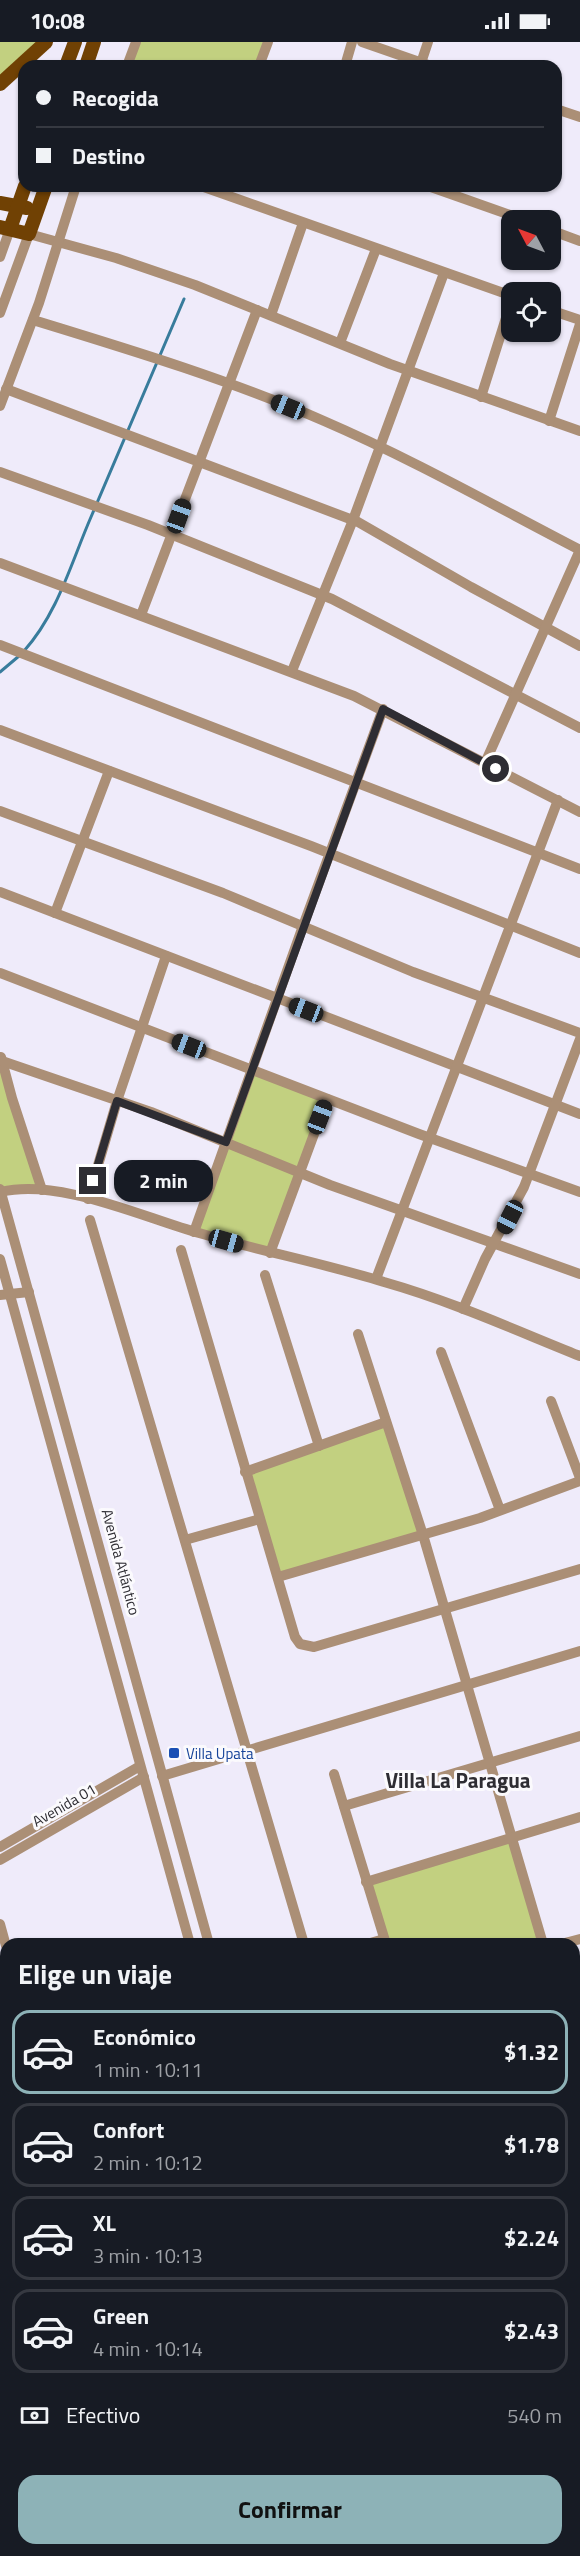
<!DOCTYPE html>
<html lang="es">
<head>
<meta charset="utf-8">
<style>
  body { margin:0; font-family:"Titillium Web",sans-serif; background:#20242c; color:#f1f3f6; height:100vh; display:flex; flex-direction:column; font-size:22px; white-space:nowrap }
  * { box-sizing:border-box; margin:0 }
  p { font-size:20px; color:#9ea1a6 }
  .icon { flex:none; width:33px; height:33px; fill:none; stroke:currentColor; stroke-width:2; stroke-linecap:round; stroke-linejoin:round }
  .map { position:relative; flex:1; overflow:hidden }
  .panel { position:absolute; left:0px; top:1896px; width:580px; height:618px; display:flex; flex-direction:column; background:#171b24; border-radius:18px 18px 0 0; box-shadow:0 2px 4px #0004 }
  .panel>* { flex:none }
  .hud { position:absolute; left:18px; top:18px; width:544px; height:132px; border-radius:18px; box-shadow:0 2px 4px #0004; display:grid; align-content:center; height:132px; padding:0 18px; background:#171b24 }
  .needle { width:39px; rotate:311deg }
  .tools { position:absolute; left:501px; top:168px; display:grid; gap:12px }
  .tools a { display:grid; place-items:center; width:60px; height:60px; border-radius:12px; background:#171b24; box-shadow:0 2px 4px #0004; font-size:30px }
  .end { position:absolute; width:27px; height:27px; margin:-14px; border:8px solid #2e2d33; background:#fff; box-shadow:0 0 0 3px #fff }
  .from { border-radius:50% }
  .bubble { position:absolute; height:42px; border-radius:18px; background:#171b24; box-shadow:0 2px 4px #0004; font-size:20px; font-weight:700; line-height:42px; text-align:center }
  .car { position:absolute; width:18px; height:36px; margin:-18px -9px; border-radius:8px; box-shadow:0 0 4px 2px #0007; background:linear-gradient(#222 24%,#8ab4d8 0 40%,#222 0 76%,#8ab4d8 0 86%,#222 0) }
  .hud b { display:flex; align-items:center; gap:21px; height:57px; font-size:22px }
  .hud b+b { border-top:2px solid #363941 }
  .hud i { width:15px; height:15px; background:#f1f3f6 }
  ul { padding:0; list-style:none }
  li { display:flex; align-items:center; gap:18px; height:84px; margin:0 12px 9px; padding:0 6px; border:3px solid #363941; border-radius:18px }
  li div { flex:1 }
  li b { display:block; font-size:22px }
  li em { font-style:normal; font-weight:700 }
  li.current { border-color:#8db2b7 }
  li>.icon { width:54px; height:54px; stroke-width:1.5 }
  h2 { padding:0 18px; font-size:27px; line-height:72px }
  .pay { display:flex; align-items:center; gap:15px; height:66px; padding:0 18px; font-size:22px }
  .pay p { margin-inline-start:auto }
  .button { display:flex; gap:12px; margin-top:auto; padding:12px 18px }
  .button a { flex:1; height:69px; border-radius:18px; background:#8db2b7; color:#111; font-size:24px; font-weight:700; line-height:69px; text-align:center }
  .status { display:flex; justify-content:space-between; align-items:center; height:42px; padding:0 30px; background:#171b24; direction:ltr }
  .status svg { height:16px; fill:currentColor }
  .map>svg:first-child { display:block }
  .green { fill:#c2d080 }
  .lines { fill:none; stroke-linecap:round; stroke-linejoin:round }
  .stream { stroke:#387c9c; stroke-width:3 }
  .minor { stroke:#ab8f76; stroke-width:10 }
  .major { stroke:#704104; stroke-width:14 }
  .route { stroke:#2e2d33; stroke-width:8 }
  .transit-dot { fill:#1a4fb4; stroke:#fbfafd; stroke-width:2 }
  .labels { text-anchor:middle; dominant-baseline:central; stroke-width:6; stroke-linejoin:round; paint-order:stroke }
  .street-label { font-size:15px; fill:#2e2d33; stroke:#fbfafd }
  .transit-label { font-size:15px; fill:#164399; stroke:#fbfafd; text-anchor:start }
  .district-label { font-size:21px; font-weight:bold; fill:#2e2d33; stroke:#fbfafd }
</style>
</head>
<body>
<div class="status"><b>10:08</b><svg viewBox="0 0 49 12"><path d="M0 12V9h3v3zM5 12V6h3v6zM10 12V3h3v9zM15 12V0h3v12zM26 1h20v11H26zM47 4h2v5h-2z"/></svg></div>
<div class="map">
<svg width="580" height="2514" viewBox="0 0 580 2514">
  <rect width="100%" height="100%" fill="#efebfa"/>
  <g class="green">
    <path d="M 0,0 L 46,0 L 0,42 Z"/>
    <path d="M 136,0 L 268,0 L 259,24 L 127,24 Z"/>
    <path d="M 0,1012 L 42,1148 L 0,1147 Z"/>
    <path d="M 253,1028 L 327,1057 L 270,1211 L 194,1190 Z"/>
    <path d="M 386,1380 L 423,1493 L 278,1535 L 245,1430 Z"/>
    <path d="M 511,1795 L 543,1902 L 386,1902 L 366,1840 Z"/>
  </g>
  <g class="lines">
    <g class="stream">
      <path d="M 24,609 C 58,571 71,521 91,475 C 122,402 153,329 184,257"/>
      <path d="M 0,630 L 19,614"/>
    </g>
    <g class="minor">
      <path d="M 362,0 L 431,24"/>
      <path d="M 421,21 L 428,0"/>
      <path d="M 127,24 L 136,0"/>
      <path d="M 259,24 L 268,0"/>
      <path d="M 345,24 L 352,0"/>
      <path d="M 556,67 L 580,75"/>
      <path d="M 201,144 L 512,254"/>
      <path d="M 428,144 L 524,178"/>
      <path d="M 550,188 L 580,199"/>
      <path d="M 0,215 L 10,187"/>
      <path d="M 550,268 L 580,278"/>
      <path d="M 0,271 L 29,192 L 116,216 L 195,243 L 390,322 L 580,389"/>
      <path d="M 271,273 L 303,181"/>
      <path d="M 33,278 C 131,308 230,338 324,379 C 412,417 495,464 580,508"/>
      <path d="M 340,301 L 376,207"/>
      <path d="M 6,347 L 358,480 L 471,545 L 580,604"/>
      <path d="M 481,355 L 512,257"/>
      <path d="M 0,364 L 39,261 L 76,144"/>
      <path d="M 549,379 L 580,282"/>
      <path d="M 0,430 L 148,483 L 332,557 L 580,686"/>
      <path d="M 0,521 L 354,654 L 580,770"/>
      <path d="M 141,573 L 257,268"/>
      <path d="M 0,603 L 580,827"/>
      <path d="M 292,629 L 353,478 L 444,231"/>
      <path d="M 0,688 L 311,804 L 580,911"/>
      <path d="M 485,721 L 580,508"/>
      <path d="M 0,769 L 223,851 L 413,930 L 580,991"/>
      <path d="M 0,850 L 580,1072"/>
      <path d="M 55,871 L 109,729"/>
      <path d="M 0,931 L 419,1092 L 580,1150"/>
      <path d="M 1,1015 L 12,1056 L 42,1148"/>
      <path d="M 2,1019 L 151,1070 L 330,1143 L 580,1232"/>
      <path d="M 0,1147 L 209,1902"/>
      <path d="M 1,1150 C 59,1136 142,1175 199,1191 C 260,1209 323,1221 384,1240 C 451,1259 515,1288 580,1314"/>
      <path d="M 88,1157 L 117,1059 L 166,914"/>
      <path d="M 90,1178 L 304,1902"/>
      <path d="M 194,1190 L 303,884 L 383,667"/>
      <path d="M 181,1208 L 295,1595 L 300,1602 L 314,1605 L 580,1527"/>
      <path d="M 270,1211 L 327,1057"/>
      <path d="M 0,1217 L 190,1902"/>
      <path d="M 265,1233 L 319,1404"/>
      <path d="M 376,1237 L 558,758"/>
      <path d="M 0,1253 L 29,1250"/>
      <path d="M 463,1267 L 485,1217 L 524,1145 L 580,997"/>
      <path d="M 358,1292 L 423,1493 L 543,1902"/>
      <path d="M 441,1310 L 500,1468"/>
      <path d="M 551,1359 L 580,1436"/>
      <path d="M 245,1430 L 386,1380"/>
      <path d="M 185,1498 L 260,1477"/>
      <path d="M 278,1535 L 480,1476 L 580,1439"/>
      <path d="M 334,1732 L 386,1902"/>
      <path d="M 162,1734 L 580,1609"/>
      <path d="M 344,1764 L 580,1694"/>
      <path d="M 0,1805 L 140,1724"/>
      <path d="M 0,1818 L 144,1735"/>
      <path d="M 366,1840 L 580,1775"/>
      <path d="M 0,1882 L 6,1904"/>
      <path d="M 367,1902 L 384,1897"/>
      <path d="M 561,1902 L 580,1897"/>
      <path d="M 574,1981 L 580,1979"/>
      <path d="M 574,2007 L 580,2026"/>
      <path d="M 574,2062 L 580,2061"/>
      <path d="M 0,2103 L 6,2101"/>
      <path d="M 574,2138 L 580,2136"/>
      <path d="M 0,2178 L 6,2176"/>
      <path d="M 574,2220 L 580,2219"/>
      <path d="M 0,2253 L 6,2252"/>
      <path d="M 0,2284 L 6,2302"/>
      <path d="M 574,2330 L 580,2329"/>
      <path d="M 574,2367 L 580,2366"/>
      <path d="M 0,2392 L 6,2390"/>
      <path d="M 359,2508 L 361,2514"/>
      <path d="M 379,2508 L 381,2514"/>
      <path d="M 537,2508 L 539,2514"/>
    </g>
    <g class="major">
      <path d="M 66,24 L 75,0"/>
      <path d="M 86,24 L 94,0"/>
      <path d="M 0,42 L 46,0"/>
      <path d="M 0,161 L 27,166"/>
      <path d="M 0,185 L 29,192 L 46,144"/>
      <path d="M 10,187 L 25,144"/>
    </g>
  </g>
  <g class="lines">
    <path class="route" d="M 93,1139 L 117,1059 L 226,1100 L 383,667 L 496,727"/>
  </g>
  <rect class="transit-dot" x="168" y="1705" width="12" height="12" rx="3"/>
  <g class="labels">
    <g class="street-label">
      <text transform="translate(121 1520) rotate(75)">Avenida Atlántico</text>
      <text transform="translate(64 1763) rotate(-30)">Avenida 01</text>
    </g>
    <g class="transit-label">
      <text x="186" y="1711">Villa Upata</text>
    </g>
    <g class="district-label">
      <text x="458" y="1738">Villa La Paragua</text>
    </g>
  </g>
</svg>
<div class="tools">
<a><svg class="needle" viewBox="-14 -14 28 28"><path d="M0-13l5 13h-10z" fill="#e53935"/><path d="M0 13l5-13h-10z" fill="#9ea1a6"/></svg></a>
<a><svg class="icon" aria-label="locate" viewBox="0 0 24 24"><circle cx="12" cy="12" r="6"/><path d="M12 2v4M12 18v4M2 12h4M18 12h4"/></svg></a>
</div>
<i class="end from" style="left:496px;top:727px"></i>
<i class="end" style="left:93px;top:1139px"></i>
<div class="bubble" style="left:114px;top:1118px;width:99px">2 min</div>
<i class="car" style="left:288px;top:365px;rotate:292deg"></i>
<i class="car" style="left:179px;top:474px;rotate:20deg"></i>
<i class="car" style="left:306px;top:968px;rotate:291deg"></i>
<i class="car" style="left:189px;top:1004px;rotate:291deg"></i>
<i class="car" style="left:320px;top:1075px;rotate:21deg"></i>
<i class="car" style="left:510px;top:1175px;rotate:207deg"></i>
<i class="car" style="left:226px;top:1199px;rotate:106deg"></i>
<div class="hud">
<b><i class="from"></i>Recogida</b>
<b><i></i>Destino</b>
</div>
<section class="panel">
<h2>Elige un viaje</h2>
<ul>
<li class="current"><svg class="icon" aria-label="car" viewBox="0 0 24 24"><path d="M5 17H2v-5l4-1 3-4h7l3 4 3 1v5h-3M9 17h6M6 11h13"/><circle cx="7" cy="17" r="2"/><circle cx="17" cy="17" r="2"/></svg><div><b>Económico</b><p>1 min · 10:11</p></div><em>$1.32</em></li>
<li><svg class="icon" aria-label="car" viewBox="0 0 24 24"><path d="M5 17H2v-5l4-1 3-4h7l3 4 3 1v5h-3M9 17h6M6 11h13"/><circle cx="7" cy="17" r="2"/><circle cx="17" cy="17" r="2"/></svg><div><b>Confort</b><p>2 min · 10:12</p></div><em>$1.78</em></li>
<li><svg class="icon" aria-label="car" viewBox="0 0 24 24"><path d="M5 17H2v-5l4-1 3-4h7l3 4 3 1v5h-3M9 17h6M6 11h13"/><circle cx="7" cy="17" r="2"/><circle cx="17" cy="17" r="2"/></svg><div><b>XL</b><p>3 min · 10:13</p></div><em>$2.24</em></li>
<li><svg class="icon" aria-label="car" viewBox="0 0 24 24"><path d="M5 17H2v-5l4-1 3-4h7l3 4 3 1v5h-3M9 17h6M6 11h13"/><circle cx="7" cy="17" r="2"/><circle cx="17" cy="17" r="2"/></svg><div><b>Green</b><p>4 min · 10:14</p></div><em>$2.43</em></li>
</ul>
<div class="pay"><svg class="icon" aria-label="cash" viewBox="0 0 24 24"><path d="M3 7h18v10H3z"/><circle cx="12" cy="12" r="2"/></svg>Efectivo<p>540 m</p></div>
<div class="button"><a>Confirmar</a></div>
</section>
</div>
</body>
</html>
